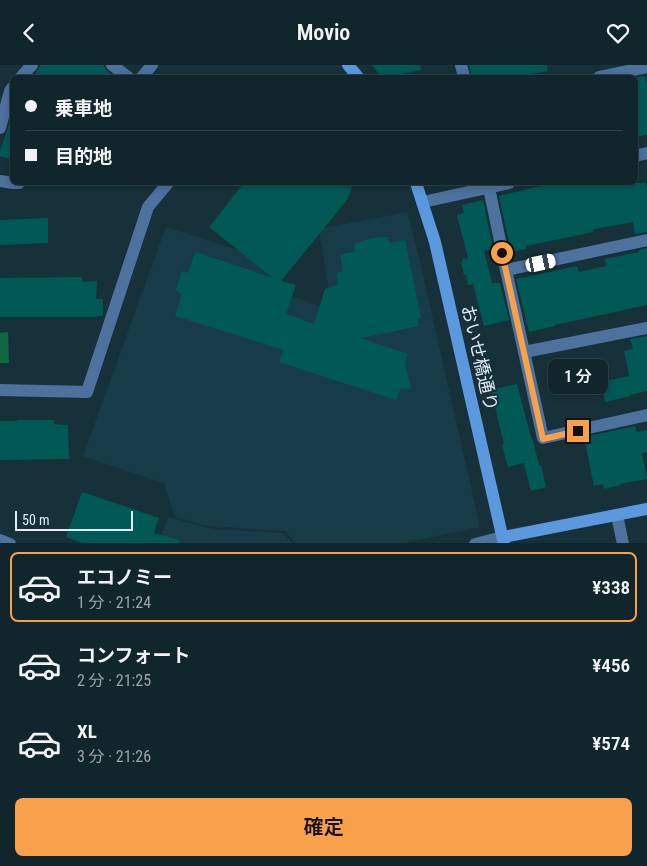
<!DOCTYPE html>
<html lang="ja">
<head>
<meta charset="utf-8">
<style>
  body { margin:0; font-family:"Roboto Condensed","Noto Sans JP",sans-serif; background:#1e3138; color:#f1f3f6; height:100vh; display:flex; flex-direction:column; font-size:19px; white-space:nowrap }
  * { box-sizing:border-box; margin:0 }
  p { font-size:16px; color:#9ca5a9 }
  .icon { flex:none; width:28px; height:28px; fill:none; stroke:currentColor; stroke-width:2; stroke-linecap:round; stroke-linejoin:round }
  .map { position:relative; height:478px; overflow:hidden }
  .panel { display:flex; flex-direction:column; background:#11252c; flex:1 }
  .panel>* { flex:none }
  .guide { position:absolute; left:10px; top:10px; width:628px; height:110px; border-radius:8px; box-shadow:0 2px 8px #0003,0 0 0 1px #304248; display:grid; align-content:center; height:110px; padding:0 15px; background:#11252c }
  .scale { position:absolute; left:15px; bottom:12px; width:118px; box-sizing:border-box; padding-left:5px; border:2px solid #dfeef4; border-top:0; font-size:14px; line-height:18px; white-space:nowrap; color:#dfeef4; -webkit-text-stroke:4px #17313a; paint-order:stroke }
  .end { position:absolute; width:22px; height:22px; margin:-11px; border:6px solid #f8a14a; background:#111; box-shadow:0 0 0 2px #111 }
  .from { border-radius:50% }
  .bubble { position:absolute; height:35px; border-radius:8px; background:#11252c; box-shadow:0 2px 8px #0003,0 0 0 1px #304248; font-size:16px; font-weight:600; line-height:35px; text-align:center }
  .car { position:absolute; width:15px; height:30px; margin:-15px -8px; border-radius:6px; box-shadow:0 0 4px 1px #0007; background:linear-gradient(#fff 24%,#345 0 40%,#fff 0 76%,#345 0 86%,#fff 0) }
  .guide b { display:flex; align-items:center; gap:18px; height:48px; font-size:19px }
  .guide b+b { border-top:1px solid #304248 }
  .guide i { width:12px; height:12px; background:#f1f3f6 }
  ul { padding:9px 0 0; list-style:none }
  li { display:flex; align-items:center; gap:15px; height:70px; margin:0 10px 8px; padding:0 5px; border:2px solid transparent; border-radius:8px }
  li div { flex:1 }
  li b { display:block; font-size:19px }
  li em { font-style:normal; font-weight:600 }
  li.active { border-color:#f8a14a }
  li>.icon { width:45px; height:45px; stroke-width:1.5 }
  .button { display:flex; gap:10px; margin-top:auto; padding:10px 15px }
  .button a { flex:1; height:58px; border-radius:8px; background:#f8a14a; color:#111; font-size:20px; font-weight:600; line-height:58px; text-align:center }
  header { display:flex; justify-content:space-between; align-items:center; height:65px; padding:0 15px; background:#11252c; font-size:22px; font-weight:600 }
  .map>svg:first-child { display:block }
  .built { fill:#183c47 }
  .green { fill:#106741 }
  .building { fill:#005955 }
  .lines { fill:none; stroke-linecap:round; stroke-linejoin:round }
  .street { stroke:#4d729e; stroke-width:12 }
  .secondary { stroke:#5b98de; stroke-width:12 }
  .route { stroke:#f8a14a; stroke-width:6 }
  .labels { text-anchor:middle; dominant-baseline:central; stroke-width:4; stroke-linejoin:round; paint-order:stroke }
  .street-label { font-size:18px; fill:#dfeef4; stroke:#17313a }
</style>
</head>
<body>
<header><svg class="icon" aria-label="back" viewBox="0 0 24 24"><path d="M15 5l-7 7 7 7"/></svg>Movio<svg class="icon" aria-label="heart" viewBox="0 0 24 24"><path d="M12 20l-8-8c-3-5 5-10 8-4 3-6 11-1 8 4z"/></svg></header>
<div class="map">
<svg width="647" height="479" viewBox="0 0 647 479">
  <rect width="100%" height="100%" fill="#17313a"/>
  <g class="built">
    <path d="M 407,147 L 420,197 L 480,462 L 404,478 L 295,478 L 285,466 L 208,461 L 175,452 L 164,418 L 83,391 L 166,162 L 278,198 L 270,224 L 332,245 L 319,164 Z"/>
    <path d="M 168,452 L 212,464 L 283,468 L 292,478 L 159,479 Z"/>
  </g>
  <path class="green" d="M 8,267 L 9,298 L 0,298 L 0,268 Z"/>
  <g class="building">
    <path d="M 40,0 L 103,0 L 107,6 L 115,12 L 32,12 L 38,5 Z"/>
    <path d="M 372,0 L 420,0 L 421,5 L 389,12 L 381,12 Z"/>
    <path d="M 469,0 L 547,0 L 548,6 L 515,12 L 472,12 Z"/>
    <path d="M 645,11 L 647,20 L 647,70 L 635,72 L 635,13 Z"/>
    <path d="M 10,56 L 12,56 L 12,95 L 0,91 L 0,86 Z"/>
    <path d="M 244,118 L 352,118 L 351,126 L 347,135 L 281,216 L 296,220 L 286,249 L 314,259 L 325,224 L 338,220 L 336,208 L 343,206 L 340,190 L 355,186 L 354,179 L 368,174 L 381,172 L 388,172 L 389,178 L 405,175 L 421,253 L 417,254 L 419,261 L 361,273 L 408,289 L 405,297 L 411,324 L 401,323 L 396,335 L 279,297 L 284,285 L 175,251 L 182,229 L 176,225 L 182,206 L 188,208 L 195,187 L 273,213 L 209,162 Z"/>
    <path d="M 553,118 L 646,118 L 647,124 L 647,167 L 635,169 L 633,157 L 594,164 L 593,165 L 593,167 L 526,181 L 526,184 L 511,187 L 499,131 Z"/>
    <path d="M 483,135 L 493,184 L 484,186 L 492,218 L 500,218 L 509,255 L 484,261 L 473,219 L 468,220 L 466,210 L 464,210 L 461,197 L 463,197 L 462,194 L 468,193 L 457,150 L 464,148 L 462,140 Z"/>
    <path d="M 48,153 L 48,178 L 0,180 L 0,155 Z"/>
    <path d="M 647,183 L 647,240 L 555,260 L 555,261 L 529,267 L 516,214 L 577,201 L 579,207 L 606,201 L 605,194 L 639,187 L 639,185 Z"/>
    <path d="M 82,212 L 82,217 L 97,216 L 96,234 L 103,234 L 103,251 L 97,251 L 97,252 L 0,252 L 0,213 Z"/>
    <path d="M 647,271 L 647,326 L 630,330 L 631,331 L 605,337 L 601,317 L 629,311 L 629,309 L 624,286 L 633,284 L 630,274 Z"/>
    <path d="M 517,319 L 531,372 L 532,372 L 539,400 L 541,400 L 546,422 L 531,426 L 524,398 L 508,402 L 502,380 L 504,379 L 491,325 Z"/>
    <path d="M 17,355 L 54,355 L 54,359 L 68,360 L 69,394 L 0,395 L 0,356 L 17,356 Z"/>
    <path d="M 635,361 L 637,367 L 647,365 L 647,387 L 642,388 L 647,414 L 620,419 L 621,420 L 604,424 L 603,419 L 594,421 L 584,372 Z"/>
    <path d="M 82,427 L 159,453 L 154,468 L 180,475 L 179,479 L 85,479 L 66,472 Z"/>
  </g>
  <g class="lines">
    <g class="street">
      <path d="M 112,0 L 128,12"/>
      <path d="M 461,0 L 464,12"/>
      <path d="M 21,12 L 32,0"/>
      <path d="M 142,12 L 152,0"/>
      <path d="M 599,12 L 647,2"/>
      <path d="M 0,63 L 10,26 L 12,23"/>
      <path d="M 635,91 L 647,88"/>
      <path d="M 0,116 L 14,118 L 19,118"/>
      <path d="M 488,118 L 506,205 L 543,373 L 647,350"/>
      <path d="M 423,137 L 509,118"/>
      <path d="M 506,205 L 647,175"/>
      <path d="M 524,287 L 647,263"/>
      <path d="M 0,325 L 87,327 L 148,142 L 168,118"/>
      <path d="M 617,450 L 623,479"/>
      <path d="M 0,475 L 10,479"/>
      <path d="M 475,479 L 503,472"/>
    </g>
    <g class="secondary">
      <path d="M 348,0 L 358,12"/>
      <path d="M 416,118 L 435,177 L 504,479"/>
      <path d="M 503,472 L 647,444"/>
    </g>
  </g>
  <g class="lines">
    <path class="route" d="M 502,188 L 543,374 L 578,366"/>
  </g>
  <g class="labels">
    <g class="street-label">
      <text transform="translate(480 293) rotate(77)">おいせ橋通り</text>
    </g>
  </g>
</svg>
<div class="scale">50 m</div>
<i class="end from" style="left:502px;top:188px"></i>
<i class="end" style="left:578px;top:366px"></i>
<div class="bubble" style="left:548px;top:294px;width:60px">1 分</div>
<i class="car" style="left:541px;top:198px;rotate:78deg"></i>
<div class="guide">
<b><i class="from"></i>乗車地</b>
<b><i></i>目的地</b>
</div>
</div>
<section class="panel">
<ul>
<li class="active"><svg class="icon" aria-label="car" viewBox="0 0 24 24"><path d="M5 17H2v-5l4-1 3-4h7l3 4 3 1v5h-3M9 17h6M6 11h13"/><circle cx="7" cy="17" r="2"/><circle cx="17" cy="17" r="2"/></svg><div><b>エコノミー</b><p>1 分 · 21:24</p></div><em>¥338</em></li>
<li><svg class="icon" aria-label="car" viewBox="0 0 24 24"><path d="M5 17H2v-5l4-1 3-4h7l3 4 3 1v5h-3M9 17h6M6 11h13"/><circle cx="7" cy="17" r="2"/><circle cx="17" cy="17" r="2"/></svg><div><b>コンフォート</b><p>2 分 · 21:25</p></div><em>¥456</em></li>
<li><svg class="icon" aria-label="car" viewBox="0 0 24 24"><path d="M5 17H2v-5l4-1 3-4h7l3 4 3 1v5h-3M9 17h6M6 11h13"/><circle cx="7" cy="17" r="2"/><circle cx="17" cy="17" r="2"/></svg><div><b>XL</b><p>3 分 · 21:26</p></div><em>¥574</em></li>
</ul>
<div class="button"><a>確定</a></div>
</section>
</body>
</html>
